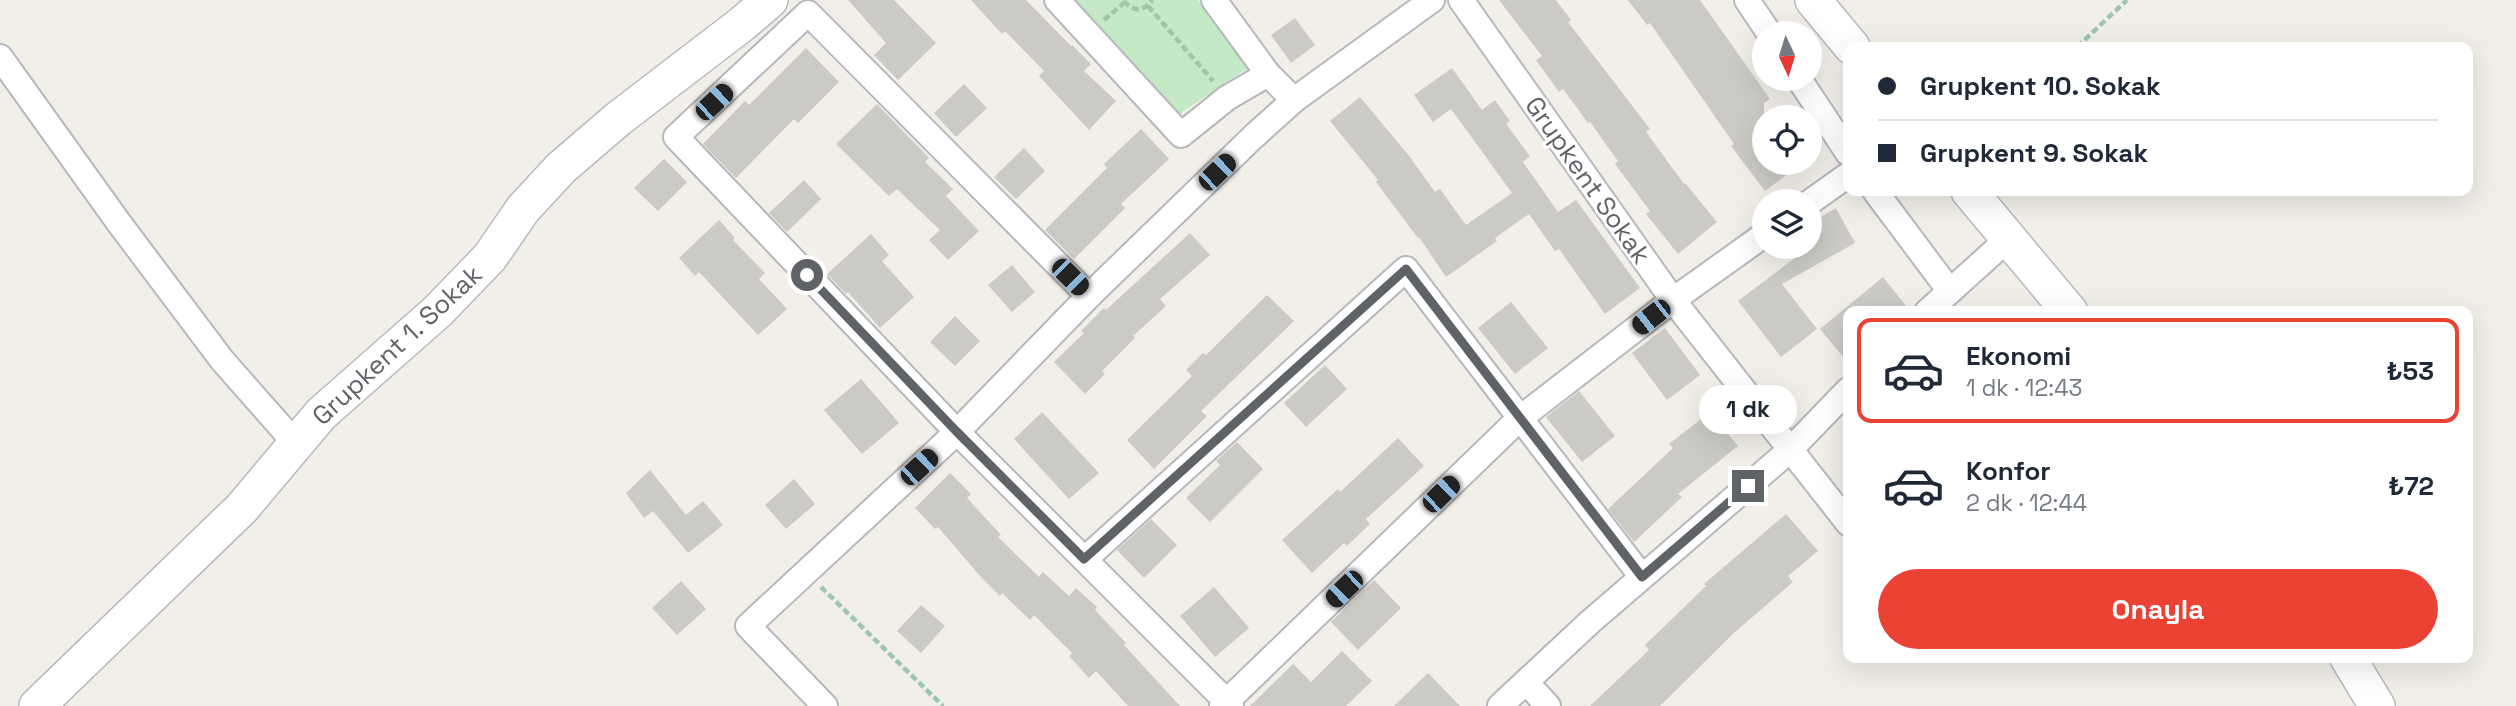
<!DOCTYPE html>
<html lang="tr">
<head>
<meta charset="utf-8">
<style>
  body { margin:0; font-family:"Space Grotesk",sans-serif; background:#f6f6f7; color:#1f2937; height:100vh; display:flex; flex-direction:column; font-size:26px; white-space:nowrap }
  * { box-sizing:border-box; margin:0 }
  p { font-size:23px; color:#747a83 }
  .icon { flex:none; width:38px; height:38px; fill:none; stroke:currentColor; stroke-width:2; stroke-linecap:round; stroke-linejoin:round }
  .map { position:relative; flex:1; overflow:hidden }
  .panel { position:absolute; left:1843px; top:306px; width:630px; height:357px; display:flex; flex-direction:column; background:#fff; border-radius:14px; box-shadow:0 7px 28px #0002 }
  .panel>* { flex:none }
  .guide { position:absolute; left:1843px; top:42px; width:630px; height:154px; border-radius:14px; box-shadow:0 7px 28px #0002; display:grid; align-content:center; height:154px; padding:0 35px; background:#fff }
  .needle { width:46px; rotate:176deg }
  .tools { position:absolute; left:1752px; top:21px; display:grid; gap:14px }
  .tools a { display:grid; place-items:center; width:70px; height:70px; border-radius:50%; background:#fff; box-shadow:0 7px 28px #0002; font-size:35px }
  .end { position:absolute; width:32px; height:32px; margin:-16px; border:9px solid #5f6368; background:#fff; box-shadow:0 0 0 4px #fff }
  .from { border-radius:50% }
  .bubble { position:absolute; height:49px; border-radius:24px; background:#fff; box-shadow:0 7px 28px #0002; font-size:23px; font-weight:600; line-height:49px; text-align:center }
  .car { position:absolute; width:21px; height:42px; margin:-21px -10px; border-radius:9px; box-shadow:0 0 5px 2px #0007; background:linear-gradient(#222 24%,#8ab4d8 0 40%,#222 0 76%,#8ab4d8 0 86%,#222 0) }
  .guide b { display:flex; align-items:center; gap:24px; height:66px; font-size:26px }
  .guide b+b { border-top:2px solid #e0e1e3 }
  .guide i { width:18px; height:18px; background:#1f2937 }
  ul { padding:12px 0 0; list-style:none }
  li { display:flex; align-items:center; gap:21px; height:105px; margin:0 14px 10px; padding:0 21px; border:4px solid transparent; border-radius:14px }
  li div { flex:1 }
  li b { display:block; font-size:26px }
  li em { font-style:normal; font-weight:600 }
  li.selected { border-color:#ea4335 }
  li>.icon { width:63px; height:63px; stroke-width:1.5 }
  .action { display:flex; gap:14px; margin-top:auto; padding:14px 35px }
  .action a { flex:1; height:80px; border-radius:42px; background:#ea4335; color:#fff; font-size:28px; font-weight:600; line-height:80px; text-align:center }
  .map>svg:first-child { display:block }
  .green { fill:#c5e8c5 }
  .building { fill:#cccac5 }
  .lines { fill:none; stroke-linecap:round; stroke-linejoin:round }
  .street-casing { stroke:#b5b8bc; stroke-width:28 }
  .secondary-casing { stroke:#b6babf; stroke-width:38 }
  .path { stroke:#9cc7a9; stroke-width:4.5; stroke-dasharray:7 3.5; stroke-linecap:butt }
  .street { stroke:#fff; stroke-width:24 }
  .secondary { stroke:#fff; stroke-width:35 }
  .route { stroke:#5f6368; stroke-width:9 }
  .labels { text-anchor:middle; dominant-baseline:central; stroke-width:6; stroke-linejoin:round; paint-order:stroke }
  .street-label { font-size:26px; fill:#5f6368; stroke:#fff }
</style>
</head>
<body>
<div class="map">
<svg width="2516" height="706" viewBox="0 0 2516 706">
  <rect width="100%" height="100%" fill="#f1efe8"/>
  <path class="green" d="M 1070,0 L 1198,0 L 1249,67 L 1175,117 Z"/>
  <g class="building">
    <path d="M 848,0 L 894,0 L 936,43 L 898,80 L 874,55 L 886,43 Z"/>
    <path d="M 971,0 L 1026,0 L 1071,46 L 1072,45 L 1091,64 L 1084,71 L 1116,101 L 1089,130 L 1039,76 L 1044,71 L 1005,31 L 1002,34 Z"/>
    <path d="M 1499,0 L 1556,0 L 1571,20 L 1568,22 L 1650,129 L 1646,132 L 1684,184 L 1685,183 L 1717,222 L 1678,254 L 1646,214 L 1650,211 L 1615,164 L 1618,161 L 1590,122 L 1588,123 L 1563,89 L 1559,92 L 1536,60 L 1542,56 Z"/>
    <path d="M 1628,0 L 1700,0 L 1770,99 L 1764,103 L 1764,163 L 1802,163 L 1765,191 L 1731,146 L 1734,144 L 1650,23 L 1647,25 Z"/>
    <path d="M 1295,18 L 1315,45 L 1291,63 L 1271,35 Z"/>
    <path d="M 806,48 L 839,82 L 798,123 L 794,119 L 736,178 L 703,144 L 745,101 L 749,105 Z"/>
    <path d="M 1452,68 L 1482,110 L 1495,100 L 1510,121 L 1506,124 L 1530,156 L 1523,162 L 1558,212 L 1576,200 L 1640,288 L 1605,314 L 1559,249 L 1555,251 L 1529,214 L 1495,238 L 1497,241 L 1446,277 L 1419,237 L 1418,238 L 1376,182 L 1378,180 L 1330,121 L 1360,97 L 1410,157 L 1435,192 L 1440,189 L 1466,225 L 1512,193 L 1451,109 L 1433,122 L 1414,95 Z"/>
    <path d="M 964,84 L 987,108 L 956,137 L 934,113 Z"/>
    <path d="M 877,104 L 929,158 L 925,162 L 953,189 L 946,196 L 979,231 L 948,260 L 929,240 L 940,230 L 897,189 L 889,196 L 836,144 Z"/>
    <path d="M 1141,129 L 1169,159 L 1121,204 L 1125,208 L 1074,259 L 1045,230 L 1107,168 L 1104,164 Z"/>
    <path d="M 1024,148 L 1045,171 L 1016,199 L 994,177 Z"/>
    <path d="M 664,159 L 687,182 L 658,211 L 634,188 Z"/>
    <path d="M 804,180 L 821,199 L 787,232 L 769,213 Z"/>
    <path d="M 1836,208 L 1855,243 L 1782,284 L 1817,329 L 1781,357 L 1738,301 L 1799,255 L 1794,247 L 1810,247 L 1810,223 Z"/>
    <path d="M 719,220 L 735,238 L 733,240 L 765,273 L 759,279 L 787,309 L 758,335 L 699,272 L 695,276 L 679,258 Z"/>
    <path d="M 1190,233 L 1210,255 L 1160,299 L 1166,306 L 1133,336 L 1135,338 L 1102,371 L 1105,374 L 1085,394 L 1054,362 L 1084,333 L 1081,331 L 1104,308 L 1106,310 Z"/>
    <path d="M 871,234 L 889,255 L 882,261 L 914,297 L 880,328 L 848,292 L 846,294 L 827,274 Z"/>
    <path d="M 1012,265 L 1035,292 L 1012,312 L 988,285 Z"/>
    <path d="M 1883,277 L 1911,312 L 1848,312 L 1848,363 L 1820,329 Z"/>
    <path d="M 1267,295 L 1294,321 L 1201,411 L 1207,416 L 1154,469 L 1127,440 L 1192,376 L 1186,370 L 1203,353 L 1206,355 Z"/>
    <path d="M 1511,302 L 1548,348 L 1515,374 L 1478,328 Z"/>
    <path d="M 955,316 L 980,341 L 955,366 L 930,342 Z"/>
    <path d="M 1665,328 L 1700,375 L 1667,400 L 1632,353 Z"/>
    <path d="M 1325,365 L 1347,389 L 1306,427 L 1284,403 Z"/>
    <path d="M 861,379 L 899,423 L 862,454 L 824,410 Z"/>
    <path d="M 1579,391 L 1615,436 L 1582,462 L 1546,417 Z"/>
    <path d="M 1042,412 L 1099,473 L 1069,499 L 1014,439 Z"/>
    <path d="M 1710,412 L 1738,446 L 1678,494 L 1682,497 L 1634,542 L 1608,509 L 1673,448 L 1669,444 Z"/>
    <path d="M 1398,438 L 1424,466 L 1366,519 L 1370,524 L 1347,546 L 1344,543 L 1312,573 L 1282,540 L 1338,489 L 1340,492 Z"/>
    <path d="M 1237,442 L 1263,469 L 1210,522 L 1186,498 L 1220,465 L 1216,461 Z"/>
    <path d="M 650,470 L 686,515 L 703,501 L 723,525 L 688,553 L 653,511 L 644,518 L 626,493 Z"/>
    <path d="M 950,473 L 971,494 L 967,498 L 1001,535 L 998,537 L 1039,577 L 1043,572 L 1069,596 L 1076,588 L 1097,607 L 1095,610 L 1126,643 L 1124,645 L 1180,706 L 1128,706 L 1096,671 L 1089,678 L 1069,656 L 1072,653 L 1034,615 L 1030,620 L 1002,593 L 1000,596 L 980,576 L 938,527 L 935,529 L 915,508 Z"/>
    <path d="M 794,479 L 815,504 L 786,529 L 765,505 Z"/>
    <path d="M 1786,514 L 1818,551 L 1788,576 L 1793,582 L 1735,632 L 1660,706 L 1590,706 L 1649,650 L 1645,645 L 1706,586 L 1704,584 Z"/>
    <path d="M 1151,519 L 1177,545 L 1144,578 L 1117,550 Z"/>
    <path d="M 1374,580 L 1401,608 L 1358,650 L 1331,622 Z"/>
    <path d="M 681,581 L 706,609 L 677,635 L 652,608 Z"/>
    <path d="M 1214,587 L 1249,628 L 1215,657 L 1180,616 Z"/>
    <path d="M 921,605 L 945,626 L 921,653 L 897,631 Z"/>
    <path d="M 1342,651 L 1372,681 L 1346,706 L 1250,706 L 1293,664 L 1311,682 Z"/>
    <path d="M 1428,673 L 1460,706 L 1394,706 Z"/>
  </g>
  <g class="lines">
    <g class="street-casing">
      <g id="street">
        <path d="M 1057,0 L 1181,135 L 1227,98 L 1268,74"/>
        <path d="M 1214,0 L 1268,74 L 1294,100"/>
        <path d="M 1461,0 L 1673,300 L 1848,523"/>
        <path d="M 1747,0 L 1769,33"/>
        <path d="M 0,57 L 119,223 L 222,360 L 296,444"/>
        <path d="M 1799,79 L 1848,153"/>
        <path d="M 1875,191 L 1949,290"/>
        <path d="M 1810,202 L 1848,175"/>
        <path d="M 1089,296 L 808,13 L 676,137 L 957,432 L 1231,706"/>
        <path d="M 1927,312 L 2008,239"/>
        <path d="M 1085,559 L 1406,269 L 1642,577"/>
        <path d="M 1526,682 L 1548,706"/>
        <path d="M 825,706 L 748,626 L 957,432 L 1089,296 L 1253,137 L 1294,100 L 1432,0"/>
        <path d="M 1222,706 L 1519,419 L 1673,300 L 1764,235"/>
        <path d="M 1500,706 L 1590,622 L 1790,450 L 1848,390"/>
      </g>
    </g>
    <g class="secondary-casing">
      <g id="secondary">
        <path d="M 1813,0 L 1852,47"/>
        <path d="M 1969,191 L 2070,312"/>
        <path d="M 2348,658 L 2377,706"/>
        <path d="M 37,706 L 242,508 L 321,414 L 438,311 L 490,257 L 523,209 L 561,168 L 618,119 L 742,24 L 770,0"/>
      </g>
    </g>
    <g class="path">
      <path d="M 1124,1 C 1132,12 1144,12 1152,0"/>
      <path d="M 1148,6 L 1213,81"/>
      <path d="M 1104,20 L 1125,2"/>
      <path d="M 2077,47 L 2127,0"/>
      <path d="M 821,587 L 943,706"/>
    </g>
    <use href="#street" class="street"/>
    <use href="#secondary" class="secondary"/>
  </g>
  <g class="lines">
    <path class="route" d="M 807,275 L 957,432 L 1084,559 L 1406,269 L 1642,577 L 1748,486"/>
  </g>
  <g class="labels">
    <g class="street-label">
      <text transform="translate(1588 180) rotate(55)">Grupkent Sokak</text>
      <text transform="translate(397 345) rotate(-43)">Grupkent 1. Sokak</text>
    </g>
  </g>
</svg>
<div class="tools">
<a><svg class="needle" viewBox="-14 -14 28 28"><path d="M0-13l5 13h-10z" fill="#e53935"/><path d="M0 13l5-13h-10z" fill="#747a83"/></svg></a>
<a><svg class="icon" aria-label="locate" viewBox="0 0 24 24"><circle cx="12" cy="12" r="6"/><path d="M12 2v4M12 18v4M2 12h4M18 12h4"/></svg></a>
<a><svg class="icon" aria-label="layers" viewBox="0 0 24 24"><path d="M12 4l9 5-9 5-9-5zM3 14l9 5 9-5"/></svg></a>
</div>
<i class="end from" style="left:807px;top:275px"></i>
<i class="end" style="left:1748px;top:486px"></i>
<div class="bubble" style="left:1699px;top:385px;width:98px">1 dk</div>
<i class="car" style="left:714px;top:102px;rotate:47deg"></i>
<i class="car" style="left:1217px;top:172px;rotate:46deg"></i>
<i class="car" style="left:1070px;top:277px;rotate:135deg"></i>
<i class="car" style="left:1651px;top:317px;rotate:232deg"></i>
<i class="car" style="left:919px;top:467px;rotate:47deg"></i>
<i class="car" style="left:1441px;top:494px;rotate:46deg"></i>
<i class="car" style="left:1344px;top:589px;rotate:226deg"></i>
<div class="guide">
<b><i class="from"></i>Grupkent 10. Sokak</b>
<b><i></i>Grupkent 9. Sokak</b>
</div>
<section class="panel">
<ul>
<li class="selected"><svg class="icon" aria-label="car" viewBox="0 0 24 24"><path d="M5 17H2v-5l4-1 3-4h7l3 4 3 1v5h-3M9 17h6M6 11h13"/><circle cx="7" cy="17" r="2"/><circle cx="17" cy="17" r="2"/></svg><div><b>Ekonomi</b><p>1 dk · 12:43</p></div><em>₺53</em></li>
<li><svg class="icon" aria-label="car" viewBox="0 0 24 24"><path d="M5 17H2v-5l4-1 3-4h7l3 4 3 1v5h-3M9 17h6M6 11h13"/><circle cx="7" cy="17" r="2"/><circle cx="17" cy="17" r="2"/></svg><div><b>Konfor</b><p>2 dk · 12:44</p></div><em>₺72</em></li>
</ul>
<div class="action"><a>Onayla</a></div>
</section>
</div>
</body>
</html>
